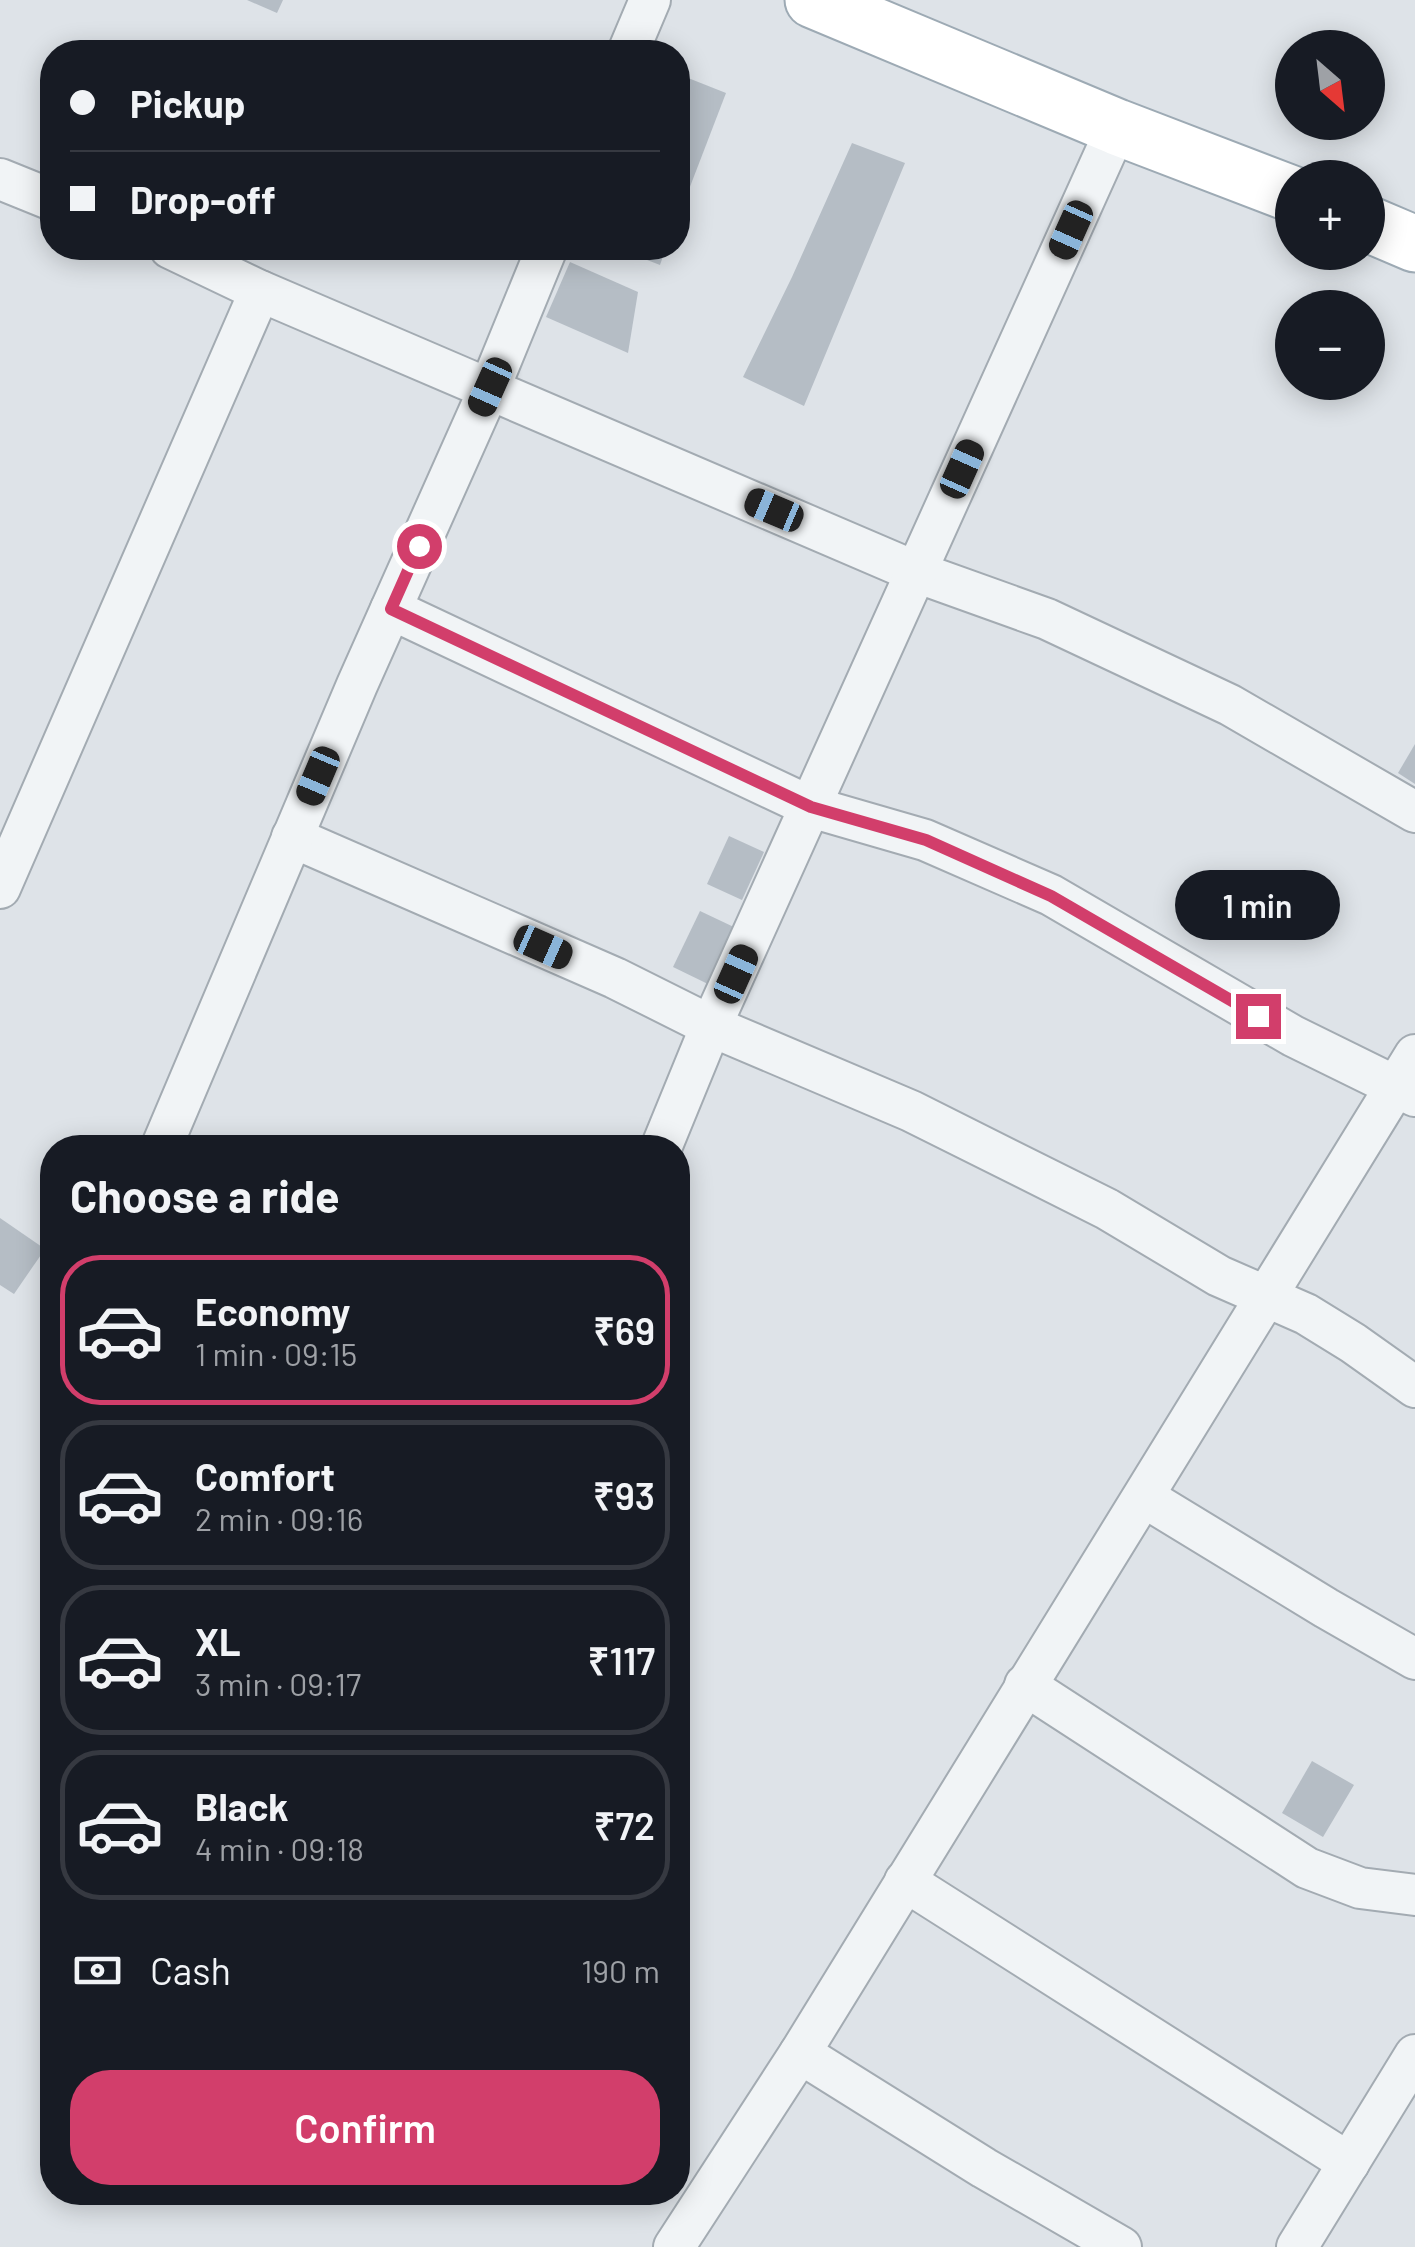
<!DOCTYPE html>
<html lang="en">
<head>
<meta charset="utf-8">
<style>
  body { margin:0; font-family:Barlow,sans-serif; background:#20242c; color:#f1f3f6; height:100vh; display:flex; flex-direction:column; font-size:38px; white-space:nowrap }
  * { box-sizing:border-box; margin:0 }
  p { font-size:32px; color:#9ea1a6 }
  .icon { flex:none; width:55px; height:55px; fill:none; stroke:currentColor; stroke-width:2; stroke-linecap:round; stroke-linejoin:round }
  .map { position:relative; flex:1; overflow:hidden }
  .sheet { position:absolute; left:40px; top:1135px; width:650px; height:1070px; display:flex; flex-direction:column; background:#171b24; border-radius:40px; box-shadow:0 5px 25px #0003 }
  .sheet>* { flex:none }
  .top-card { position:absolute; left:40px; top:40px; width:650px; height:220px; border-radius:40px; box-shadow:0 5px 25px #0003; display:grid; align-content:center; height:220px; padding:0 30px; background:#171b24 }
  .needle { width:65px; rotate:152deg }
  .tools { position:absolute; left:1275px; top:30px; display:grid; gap:20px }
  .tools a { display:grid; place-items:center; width:110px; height:110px; border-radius:50%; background:#171b24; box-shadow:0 5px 25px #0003; font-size:50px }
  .end { position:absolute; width:45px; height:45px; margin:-22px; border:12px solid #d23e6b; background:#fff; box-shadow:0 0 0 5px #fff }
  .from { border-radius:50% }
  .bubble { position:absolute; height:70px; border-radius:35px; background:#171b24; box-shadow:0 5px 25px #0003; font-size:32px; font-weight:600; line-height:70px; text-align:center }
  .car { position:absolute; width:30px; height:60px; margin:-30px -15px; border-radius:12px; box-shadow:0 0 8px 2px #0007; background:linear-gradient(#222 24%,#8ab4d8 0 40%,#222 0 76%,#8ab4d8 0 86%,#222 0) }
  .top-card b { display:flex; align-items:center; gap:35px; height:95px; font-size:38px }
  .top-card b+b { border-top:2px solid #363941 }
  .top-card i { width:25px; height:25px; background:#f1f3f6 }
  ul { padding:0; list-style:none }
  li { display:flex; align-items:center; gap:30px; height:150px; margin:0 20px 15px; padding:0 10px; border:5px solid #363941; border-radius:40px }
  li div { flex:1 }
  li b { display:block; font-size:38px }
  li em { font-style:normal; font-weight:600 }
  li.active { border-color:#d23e6b }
  li>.icon { width:90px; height:90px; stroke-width:1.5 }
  h2 { padding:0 30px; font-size:45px; line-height:120px }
  .pay { display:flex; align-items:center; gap:25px; height:110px; padding:0 30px; font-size:38px }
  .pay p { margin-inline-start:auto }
  .cta { display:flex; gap:20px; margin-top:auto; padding:20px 30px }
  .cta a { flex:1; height:115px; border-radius:40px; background:#d23e6b; color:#fff; font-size:40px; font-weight:600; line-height:115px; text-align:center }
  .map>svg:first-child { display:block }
  .building { fill:#b5bdc5 }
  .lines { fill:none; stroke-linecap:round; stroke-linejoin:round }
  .street-casing { stroke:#a3abb2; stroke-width:44 }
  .primary-casing { stroke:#9daab4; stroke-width:59 }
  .street { stroke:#f1f4f6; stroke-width:40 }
  .primary { stroke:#fff; stroke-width:55 }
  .route { stroke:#d23e6b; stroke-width:12 }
</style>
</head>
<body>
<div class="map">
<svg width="1415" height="2247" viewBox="0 0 1415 2247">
  <rect width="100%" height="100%" fill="#dee3e8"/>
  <g class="building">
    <path d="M 247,0 L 283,0 L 277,13 Z"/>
    <path d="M 678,74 L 726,93 L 678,218 Z"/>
    <path d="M 852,143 L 905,163 L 804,406 L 743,377 L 792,277 Z"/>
    <path d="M 616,248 L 666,248 L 660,265 Z"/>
    <path d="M 570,262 L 638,292 L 628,353 L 546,317 Z"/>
    <path d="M 1415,744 L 1415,784 L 1398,773 Z"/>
    <path d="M 729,836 L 764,852 L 742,900 L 707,884 Z"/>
    <path d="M 700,911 L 738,929 L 710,985 L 673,967 Z"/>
    <path d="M 0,1218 L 45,1249 L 14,1294 L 0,1285 Z"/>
    <path d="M 1312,1761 L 1354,1785 L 1323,1837 L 1282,1813 Z"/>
  </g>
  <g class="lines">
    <g class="street-casing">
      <g id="street">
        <path d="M 628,52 L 650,0"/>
        <path d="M 0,179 L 52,200"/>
        <path d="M 170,248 L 260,291 L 916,572 L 1047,619 L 1230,705 L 1415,812"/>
        <path d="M 391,609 L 811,807 L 925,840 L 1051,895 L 1293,1036 L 1415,1096"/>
        <path d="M 292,837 L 615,978 L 711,1026 L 911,1111 L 1107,1209 L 1219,1276 L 1306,1314 L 1353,1343 L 1415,1387"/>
        <path d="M 0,888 L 260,291"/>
        <path d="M 161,1148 L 357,685 L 490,387 L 547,248"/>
        <path d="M 661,1148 L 711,1026 L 1117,127"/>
        <path d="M 1144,1497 L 1326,1608 L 1415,1659"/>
        <path d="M 1025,1685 L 1307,1868 L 1360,1888 L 1415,1895"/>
        <path d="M 905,1881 L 1349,2163"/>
        <path d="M 800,2053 L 984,2168 L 1121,2247"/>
        <path d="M 674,2247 L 800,2053 L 1415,1055"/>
        <path d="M 1297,2247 L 1415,2055"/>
      </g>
    </g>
    <g class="primary-casing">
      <g id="primary">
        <path d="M 813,0 L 1117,127 L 1292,194"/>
        <path d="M 1368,224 L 1415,244"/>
      </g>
    </g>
    <use href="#street" class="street"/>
    <use href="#primary" class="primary"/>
  </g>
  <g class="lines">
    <path class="route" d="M 419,546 L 391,609 L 811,807 L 926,840 L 1051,896 L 1258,1016"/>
  </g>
</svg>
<div class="tools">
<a><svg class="needle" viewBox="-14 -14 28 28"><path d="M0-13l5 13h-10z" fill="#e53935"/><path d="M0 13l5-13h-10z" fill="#9ea1a6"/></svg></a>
<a>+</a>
<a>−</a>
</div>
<i class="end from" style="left:419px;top:546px"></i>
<i class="end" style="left:1258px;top:1016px"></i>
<div class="bubble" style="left:1175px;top:870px;width:165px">1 min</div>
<i class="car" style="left:1071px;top:230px;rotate:204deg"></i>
<i class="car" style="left:490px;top:387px;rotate:204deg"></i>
<i class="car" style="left:962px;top:469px;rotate:24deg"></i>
<i class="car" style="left:774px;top:510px;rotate:293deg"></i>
<i class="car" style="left:318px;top:776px;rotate:203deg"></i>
<i class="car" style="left:543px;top:947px;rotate:114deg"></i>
<i class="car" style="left:736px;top:974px;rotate:24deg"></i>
<div class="top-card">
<b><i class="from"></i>Pickup</b>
<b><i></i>Drop-off</b>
</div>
<section class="sheet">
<h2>Choose a ride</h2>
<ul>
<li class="active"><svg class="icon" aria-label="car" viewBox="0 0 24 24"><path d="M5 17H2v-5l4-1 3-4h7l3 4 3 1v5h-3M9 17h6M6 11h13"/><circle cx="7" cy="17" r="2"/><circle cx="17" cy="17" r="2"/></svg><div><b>Economy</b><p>1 min · 09:15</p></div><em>₹69</em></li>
<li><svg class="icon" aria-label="car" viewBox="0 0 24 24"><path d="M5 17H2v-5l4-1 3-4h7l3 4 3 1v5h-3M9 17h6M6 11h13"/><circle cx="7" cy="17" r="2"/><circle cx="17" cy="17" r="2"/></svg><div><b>Comfort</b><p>2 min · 09:16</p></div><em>₹93</em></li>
<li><svg class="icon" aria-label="car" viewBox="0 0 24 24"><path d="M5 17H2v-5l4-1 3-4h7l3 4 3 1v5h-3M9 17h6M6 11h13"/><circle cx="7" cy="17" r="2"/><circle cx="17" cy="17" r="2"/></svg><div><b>XL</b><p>3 min · 09:17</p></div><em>₹117</em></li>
<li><svg class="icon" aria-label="car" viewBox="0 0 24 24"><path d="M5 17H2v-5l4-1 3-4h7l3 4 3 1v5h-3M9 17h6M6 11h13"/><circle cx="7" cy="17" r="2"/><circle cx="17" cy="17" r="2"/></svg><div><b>Black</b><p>4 min · 09:18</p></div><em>₹72</em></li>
</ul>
<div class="pay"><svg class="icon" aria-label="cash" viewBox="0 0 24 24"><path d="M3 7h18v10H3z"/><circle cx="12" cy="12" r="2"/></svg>Cash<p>190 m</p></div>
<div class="cta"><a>Confirm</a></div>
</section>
</div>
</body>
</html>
